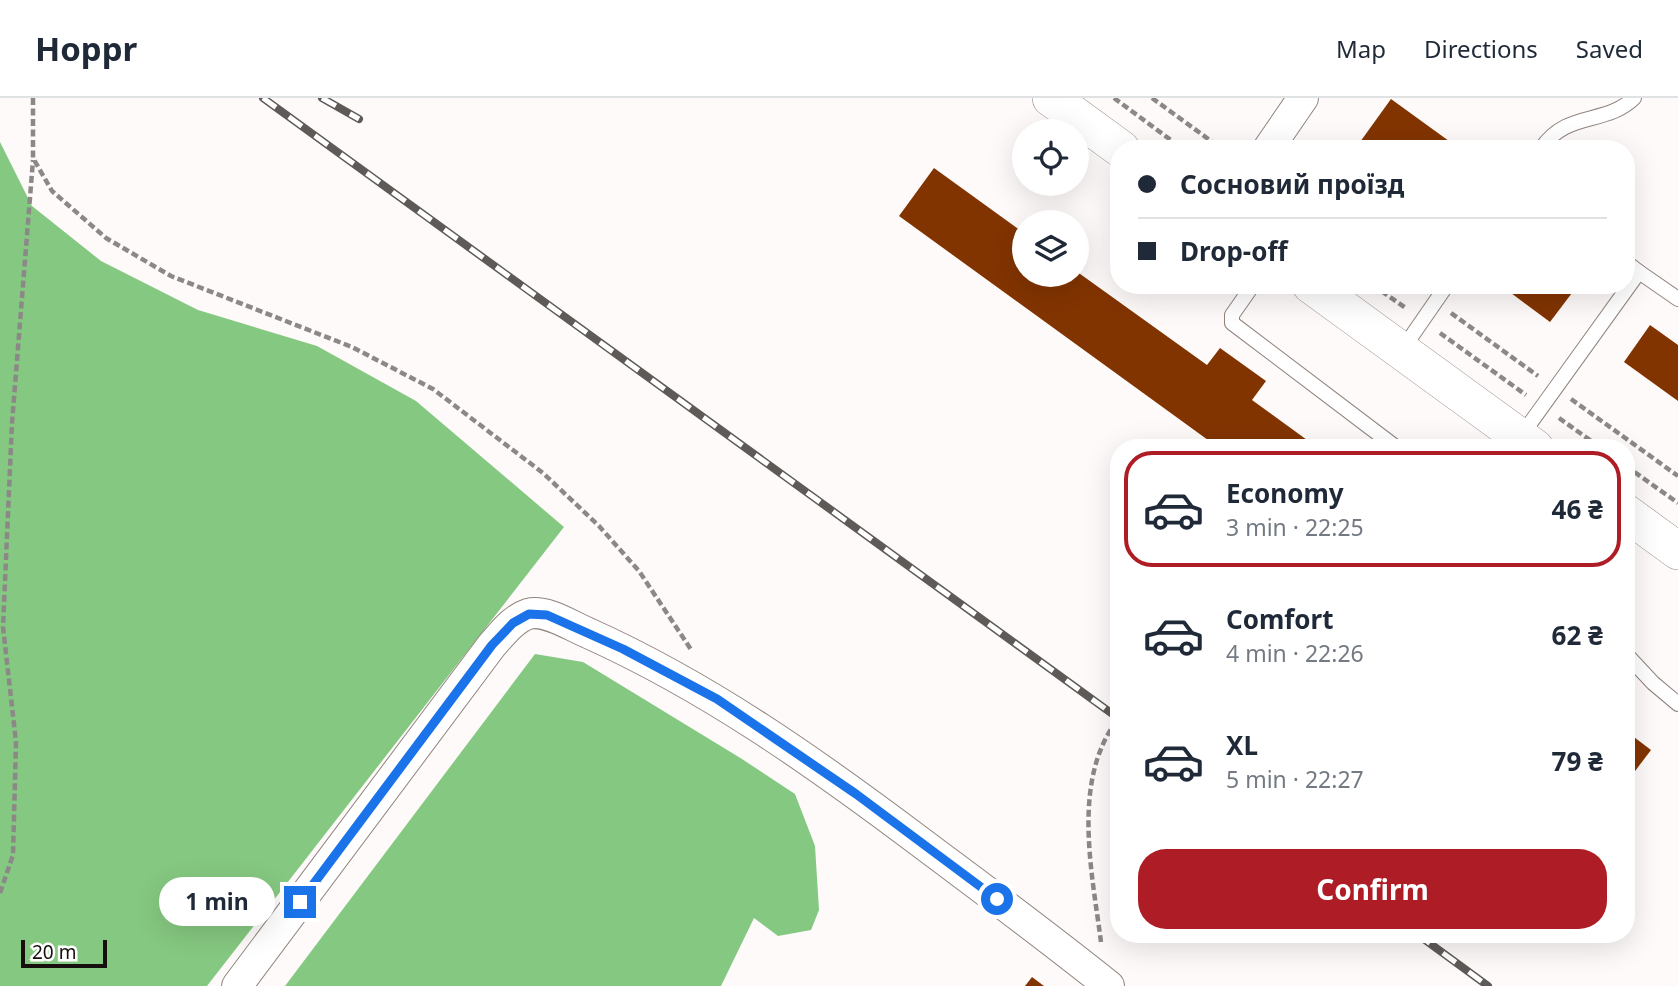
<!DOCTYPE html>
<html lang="en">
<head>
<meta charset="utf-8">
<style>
  body { margin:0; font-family:"Noto Sans",sans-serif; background:#f2f2f3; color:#1f2937; height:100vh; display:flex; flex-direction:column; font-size:26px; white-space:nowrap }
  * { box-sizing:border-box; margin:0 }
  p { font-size:23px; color:#747a83 }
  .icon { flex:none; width:38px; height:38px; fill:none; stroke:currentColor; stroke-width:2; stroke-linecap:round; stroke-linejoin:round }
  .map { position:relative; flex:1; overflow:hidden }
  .drawer { position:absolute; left:1110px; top:341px; width:525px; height:504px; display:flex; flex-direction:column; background:#fff; border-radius:28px; box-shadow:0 7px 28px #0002 }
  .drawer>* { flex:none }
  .hud { position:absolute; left:1110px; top:42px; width:525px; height:154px; border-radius:28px; box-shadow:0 7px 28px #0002; display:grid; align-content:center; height:154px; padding:0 28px; background:#fff }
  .tools { position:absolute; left:1012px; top:21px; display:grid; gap:14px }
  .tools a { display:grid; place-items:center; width:77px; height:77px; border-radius:50%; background:#fff; box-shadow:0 7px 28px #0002; font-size:35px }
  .scale { position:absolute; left:21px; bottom:18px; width:86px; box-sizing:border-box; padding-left:7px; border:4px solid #15100e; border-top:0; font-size:19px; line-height:24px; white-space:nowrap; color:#15100e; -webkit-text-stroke:5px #fff; paint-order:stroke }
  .end { position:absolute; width:32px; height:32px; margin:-16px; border:9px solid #1a73e8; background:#fff; box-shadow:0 0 0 4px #fff }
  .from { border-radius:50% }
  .bubble { position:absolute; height:49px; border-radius:24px; background:#fff; box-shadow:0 7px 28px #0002; font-size:23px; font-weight:700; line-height:49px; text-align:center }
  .hud b { display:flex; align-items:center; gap:24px; height:66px; font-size:26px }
  .hud b+b { border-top:2px solid #e0e1e3 }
  .hud i { width:18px; height:18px; background:#1f2937 }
  ul { padding:12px 0 0; list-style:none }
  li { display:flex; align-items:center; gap:21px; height:116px; margin:0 14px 10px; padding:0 14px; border:4px solid transparent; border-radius:28px }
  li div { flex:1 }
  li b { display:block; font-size:26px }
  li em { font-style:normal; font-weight:700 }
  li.on { border-color:#ae1c25 }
  li>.icon { width:63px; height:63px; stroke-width:1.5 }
  .primary-button { display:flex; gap:14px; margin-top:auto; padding:14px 28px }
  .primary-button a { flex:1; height:80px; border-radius:28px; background:#ae1c25; color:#fff; font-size:28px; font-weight:700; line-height:80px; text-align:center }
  header { display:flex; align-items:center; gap:42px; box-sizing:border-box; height:98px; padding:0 35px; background:#fff; border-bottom:2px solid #e0e1e3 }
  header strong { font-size:33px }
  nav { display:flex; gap:38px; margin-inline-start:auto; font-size:24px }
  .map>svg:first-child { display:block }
  .forest { fill:#85c881 }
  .building { fill:#823400 }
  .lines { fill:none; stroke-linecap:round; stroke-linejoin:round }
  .service-casing { stroke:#91847e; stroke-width:16 }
  .minor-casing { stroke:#91847e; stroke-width:32 }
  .tertiary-casing { stroke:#91847e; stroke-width:38 }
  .path { stroke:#8c8887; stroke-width:4.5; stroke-dasharray:7 3.5; stroke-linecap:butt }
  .service { stroke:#fff; stroke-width:14 }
  .minor { stroke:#fff; stroke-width:30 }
  .tertiary { stroke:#fff; stroke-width:37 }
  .rail-casing { stroke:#5e5a58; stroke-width:8 }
  .rail { stroke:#fff; stroke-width:5; stroke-dasharray:16; stroke-linecap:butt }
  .route { stroke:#1a73e8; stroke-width:9 }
</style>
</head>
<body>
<header>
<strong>Hoppr</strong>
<nav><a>Map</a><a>Directions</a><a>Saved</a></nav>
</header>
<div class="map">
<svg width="1678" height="888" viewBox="0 0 1678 888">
  <rect width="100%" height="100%" fill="#fdfaf9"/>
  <g class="forest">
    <path d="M 0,44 L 32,108 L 101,163 L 198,212 L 317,248 L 416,303 L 564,429 L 207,888 L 0,888 Z"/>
    <path d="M 535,556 L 583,564 L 742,661 L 795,696 L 815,748 L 819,812 L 811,832 L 778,838 L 754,820 L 721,888 L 285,888 Z"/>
  </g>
  <g class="building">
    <path d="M 1391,1 L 1460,51 L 1355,51 Z"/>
    <path d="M 934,70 L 1024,135 L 1024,177 L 1076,177 L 1076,173 L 1207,267 L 1220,250 L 1266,283 L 1252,302 L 1318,350 L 1219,350 L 899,118 Z"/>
    <path d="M 1511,187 L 1578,187 L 1550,224 L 1507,192 Z"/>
    <path d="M 1650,227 L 1678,247 L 1678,303 L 1624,264 Z"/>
    <path d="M 1626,633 L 1651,652 L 1626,685 Z"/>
    <path d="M 1032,879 L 1044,888 L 1025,888 Z"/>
  </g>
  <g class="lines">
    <g class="service-casing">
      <g id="service">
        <path d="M 1541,51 C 1567,12 1605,28 1634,0"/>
        <path d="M 1626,164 L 1639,174"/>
        <path d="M 1253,187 L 1232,217 L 1232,225 L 1397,350"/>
        <path d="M 1402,252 L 1447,187"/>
        <path d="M 1521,338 L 1639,174 L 1678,201"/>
        <path d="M 1626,556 L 1653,585 L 1678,606"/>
      </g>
    </g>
    <g class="minor-casing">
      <g id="minor">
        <path d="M 1268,51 L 1303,0"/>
        <path d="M 237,888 L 492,547 C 502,536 513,521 528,516 C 546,511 571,528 588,535 C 708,589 814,664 919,743 C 983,791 1047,838 1109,888"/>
      </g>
    </g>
    <g class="tertiary-casing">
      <g id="tertiary">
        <path d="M 1051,0 L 1121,51"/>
        <path d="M 1311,187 L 1535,350"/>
        <path d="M 1626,415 L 1678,453"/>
      </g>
    </g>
    <g class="path">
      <path d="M 33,0 L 33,60 L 52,93 L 106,140 L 171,178 L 352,249 L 433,291 L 543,375 L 599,428 L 639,473 L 692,553"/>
      <path d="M 1114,0 L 1183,51"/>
      <path d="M 1152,0 L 1222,51"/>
      <path d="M 1373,187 L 1407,211"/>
      <path d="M 1451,215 L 1538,278"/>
      <path d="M 1440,235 L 1526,297"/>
      <path d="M 1571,301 L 1678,378"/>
      <path d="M 1559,320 L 1601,350"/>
      <path d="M 1626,368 L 1678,405"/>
      <path d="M 0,795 L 13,757 L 16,644 L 3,529 L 12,325 L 33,62"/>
      <path d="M 1101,844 C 1092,774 1071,682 1118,621"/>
    </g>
    <use href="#service" class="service"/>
    <use href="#minor" class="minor"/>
    <use href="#tertiary" class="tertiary"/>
    <g class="rail-casing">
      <g id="rail">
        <path d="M 263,0 L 1118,620"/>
        <path d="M 322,0 L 359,21"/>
        <path d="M 1417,836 L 1488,888"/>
      </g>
    </g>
    <use href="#rail" class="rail"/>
  </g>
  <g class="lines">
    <path class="route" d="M 300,804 L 492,547 L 513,525 L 529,516 L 547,517 L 623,551 L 717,601 L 856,696 L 997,801"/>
  </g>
</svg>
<div class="tools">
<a><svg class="icon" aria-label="locate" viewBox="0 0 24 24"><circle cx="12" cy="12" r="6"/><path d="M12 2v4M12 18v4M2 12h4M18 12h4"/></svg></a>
<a><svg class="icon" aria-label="layers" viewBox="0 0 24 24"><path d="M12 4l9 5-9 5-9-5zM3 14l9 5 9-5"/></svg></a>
</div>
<div class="scale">20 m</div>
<i class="end from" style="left:997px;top:801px"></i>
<i class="end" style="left:300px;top:804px"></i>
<div class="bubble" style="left:159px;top:779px;width:116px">1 min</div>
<div class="hud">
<b><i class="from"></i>Сосновий проїзд</b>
<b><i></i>Drop-off</b>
</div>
<section class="drawer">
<ul>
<li class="on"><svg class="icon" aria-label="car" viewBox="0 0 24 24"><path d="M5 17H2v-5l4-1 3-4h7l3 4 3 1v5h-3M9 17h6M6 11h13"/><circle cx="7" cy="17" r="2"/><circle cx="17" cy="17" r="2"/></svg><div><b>Economy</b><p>3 min · 22:25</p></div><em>46 ₴</em></li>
<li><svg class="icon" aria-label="car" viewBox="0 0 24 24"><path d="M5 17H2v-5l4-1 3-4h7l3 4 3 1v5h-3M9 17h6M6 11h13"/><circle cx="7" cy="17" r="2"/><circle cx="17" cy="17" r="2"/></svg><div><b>Comfort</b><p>4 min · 22:26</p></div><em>62 ₴</em></li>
<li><svg class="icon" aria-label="car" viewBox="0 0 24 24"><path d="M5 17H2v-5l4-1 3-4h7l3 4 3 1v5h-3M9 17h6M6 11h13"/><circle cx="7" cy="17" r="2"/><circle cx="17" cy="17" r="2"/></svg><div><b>XL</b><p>5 min · 22:27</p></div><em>79 ₴</em></li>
</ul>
<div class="primary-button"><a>Confirm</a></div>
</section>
</div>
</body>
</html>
